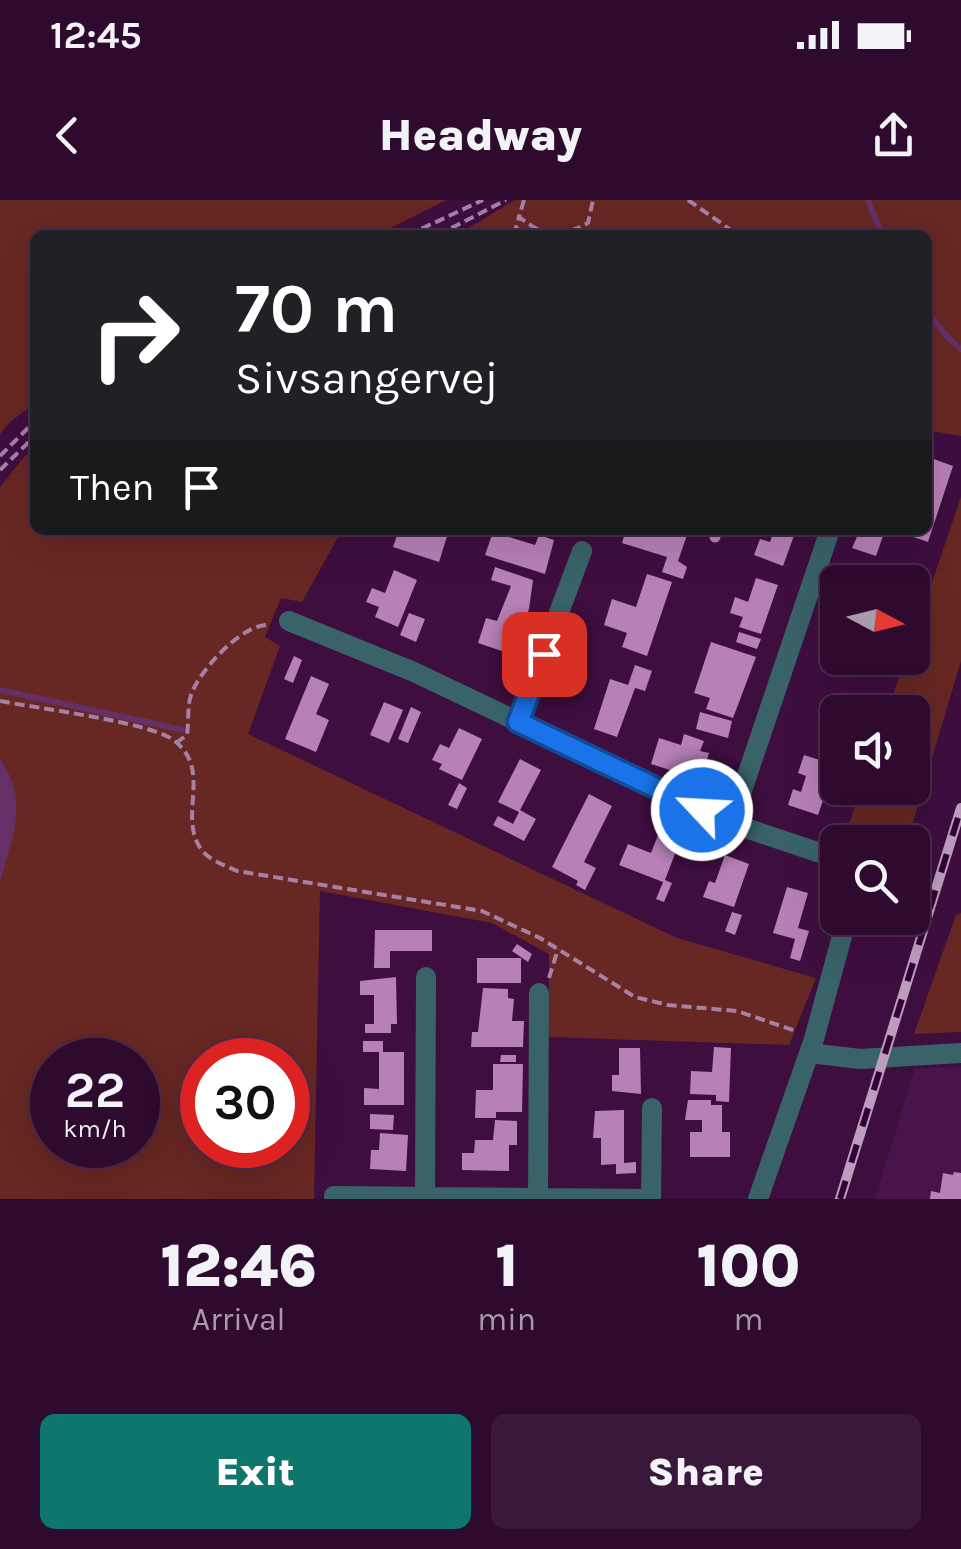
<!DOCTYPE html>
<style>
:root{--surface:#2e0a2f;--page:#3a183b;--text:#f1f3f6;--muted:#a79aaa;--line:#492b4b;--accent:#0f766e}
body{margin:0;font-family:Karla,sans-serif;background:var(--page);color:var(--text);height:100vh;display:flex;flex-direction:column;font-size:38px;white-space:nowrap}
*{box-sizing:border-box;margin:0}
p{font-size:32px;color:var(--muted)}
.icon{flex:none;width:55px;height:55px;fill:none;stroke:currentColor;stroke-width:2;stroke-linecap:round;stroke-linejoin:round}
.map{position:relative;height:999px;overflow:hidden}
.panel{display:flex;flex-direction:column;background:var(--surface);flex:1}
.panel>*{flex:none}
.guide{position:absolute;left:30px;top:30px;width:902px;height:305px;border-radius:15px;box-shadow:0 10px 40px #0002,0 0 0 2px var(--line);background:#202124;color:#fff;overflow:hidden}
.needle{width:65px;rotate:97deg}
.tools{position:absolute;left:820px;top:365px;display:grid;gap:20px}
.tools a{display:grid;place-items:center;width:110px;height:110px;border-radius:15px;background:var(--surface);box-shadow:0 10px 40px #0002,0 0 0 2px var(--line);font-size:50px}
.speed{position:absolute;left:30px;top:838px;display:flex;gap:20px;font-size:50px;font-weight:700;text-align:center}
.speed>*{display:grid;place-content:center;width:130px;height:130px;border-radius:50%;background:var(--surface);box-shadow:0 10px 40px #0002,0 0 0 2px var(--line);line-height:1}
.speed small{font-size:25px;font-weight:400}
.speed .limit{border:15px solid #d22;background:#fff;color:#111}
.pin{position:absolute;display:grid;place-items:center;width:85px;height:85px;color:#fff;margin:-42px;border-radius:20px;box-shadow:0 5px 15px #0006}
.me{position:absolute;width:110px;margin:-55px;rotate:295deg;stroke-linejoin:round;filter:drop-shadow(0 0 8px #0008)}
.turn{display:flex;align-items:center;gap:35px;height:210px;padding:0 40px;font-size:45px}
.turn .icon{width:130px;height:130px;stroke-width:2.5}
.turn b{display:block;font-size:70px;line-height:85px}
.then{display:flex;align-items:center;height:95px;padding:0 40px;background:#0003;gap:20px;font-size:38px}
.eta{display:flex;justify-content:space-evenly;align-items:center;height:170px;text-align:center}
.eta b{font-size:60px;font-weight:800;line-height:70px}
.button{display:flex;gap:20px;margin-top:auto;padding:20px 40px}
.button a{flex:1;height:115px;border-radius:15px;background:var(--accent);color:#fff;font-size:40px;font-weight:800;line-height:115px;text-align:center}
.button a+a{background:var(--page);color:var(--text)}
.status{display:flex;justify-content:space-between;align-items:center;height:70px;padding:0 50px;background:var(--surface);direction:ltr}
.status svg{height:28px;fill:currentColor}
header{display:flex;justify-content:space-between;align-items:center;height:130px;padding:0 40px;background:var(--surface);font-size:45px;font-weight:800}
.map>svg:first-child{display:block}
.built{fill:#49134b}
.green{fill:#672722;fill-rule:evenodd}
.water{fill:#643065}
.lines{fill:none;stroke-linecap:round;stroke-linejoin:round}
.stream{stroke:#643065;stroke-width:6}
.building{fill:#b780b7}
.path{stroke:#a481a5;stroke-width:4;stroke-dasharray:10 5;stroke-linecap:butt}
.street{stroke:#396369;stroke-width:20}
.rail-casing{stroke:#bd9dbe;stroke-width:10}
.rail{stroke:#330234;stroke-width:6;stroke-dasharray:19;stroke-linecap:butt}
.route-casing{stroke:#114b97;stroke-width:25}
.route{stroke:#1a73e8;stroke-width:18}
</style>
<div class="status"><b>12:45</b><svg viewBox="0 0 49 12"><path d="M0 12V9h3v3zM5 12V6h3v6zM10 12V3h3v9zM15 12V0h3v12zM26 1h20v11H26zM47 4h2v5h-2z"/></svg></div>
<header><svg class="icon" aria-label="back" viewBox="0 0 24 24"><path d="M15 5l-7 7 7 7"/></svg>Headway<svg class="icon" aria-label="share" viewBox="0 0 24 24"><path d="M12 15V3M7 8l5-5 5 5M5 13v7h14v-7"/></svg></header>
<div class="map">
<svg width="961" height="999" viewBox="0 0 961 999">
<rect width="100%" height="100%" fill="#3e0e3f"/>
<path class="built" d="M 961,867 L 961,999 L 875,999 L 915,868 Z"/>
<path class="green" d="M 0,0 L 446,0 L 377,35 L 35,35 L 35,204 L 11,221 L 0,234 Z
M 515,0 L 961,0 L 961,236 L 928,231 L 928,35 L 457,35 Z
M 35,249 L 35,330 L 342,330 L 302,402 L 281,398 L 265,437 L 280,446 L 248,534 L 677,738 L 816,778 L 789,845 L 549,837 L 549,754 L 492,723 L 320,691 L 314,999 L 0,999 L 0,287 L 25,256 ZM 52,860 L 138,860 L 138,945 L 52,945 ZM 202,860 L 288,860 L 288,945 L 202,945 Z
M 961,297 L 961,461 L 907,642 L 872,642 L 845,636 L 861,588 L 912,588 L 912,512 L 887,512 L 906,458 L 912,458 L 913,438 Z
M 961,713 L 961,832 L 914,834 L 956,715 Z"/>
<path class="water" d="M 0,559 C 30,601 12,637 0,682 Z"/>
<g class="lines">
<path class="stream" d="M 868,0 L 882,35
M 928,113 L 949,139 L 961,149
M 0,490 L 183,530"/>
</g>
<path class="building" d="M 928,257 L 953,266 L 928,342 L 902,333 L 903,330 L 928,330 Z
M 399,330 L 449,330 L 439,362 L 393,347 Z
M 626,330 L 677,330 L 687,335 L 678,361 L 687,367 L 683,379 L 662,372 L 667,357 L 622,343 Z
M 774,330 L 796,330 L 783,366 L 754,355 L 760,339 L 770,342 Z
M 860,330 L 879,330 L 884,333 L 876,356 L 852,348 Z
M709.5 337a5.5 5.5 0 1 1 11 0a5.5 5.5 0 1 1-11 0Z
M 493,332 L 535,345 L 539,335 L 554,340 L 545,374 L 485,355 Z
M 495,367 L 533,380 L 529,409 L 514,455 L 478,443 L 486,418 L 497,421 L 511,386 L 491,380 Z
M 394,370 L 417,380 L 398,427 L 375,417 L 379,407 L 366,402 L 372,388 L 385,393 Z
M 857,370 L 894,382 L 853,382 Z
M 647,374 L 672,382 L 647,456 L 622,447 L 627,433 L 604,425 L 612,399 L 636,407 Z
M 756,378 L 778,385 L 761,434 L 739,427 L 743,417 L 730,413 L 735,397 L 748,402 Z
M 409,413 L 425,419 L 416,442 L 400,435 Z
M 739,432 L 761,439 L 757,449 L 736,442 Z
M 838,440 L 838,458 L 878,458 L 874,471 L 831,458 Z
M 711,442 L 756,457 L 733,518 L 706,509 L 710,498 L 694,493 Z
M 294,456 L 302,460 L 293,483 L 284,479 Z
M 635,465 L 652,471 L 645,491 L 635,488 L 617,537 L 594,529 L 610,479 L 628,485 Z
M 311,476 L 329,484 L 316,514 L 329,520 L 316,552 L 285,539 Z
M 847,498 L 869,505 L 866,512 L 842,512 Z
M 384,502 L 403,510 L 389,543 L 370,535 Z
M 411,507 L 421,512 L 408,543 L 398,539 Z
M 700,512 L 732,521 L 728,538 L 696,529 Z
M 827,517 L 838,520 L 838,542 L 833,540 L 834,537 L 822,533 Z
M 459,528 L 482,539 L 462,580 L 439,569 L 442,564 L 432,560 L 440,544 L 449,548 Z
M 684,534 L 704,541 L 700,551 L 709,553 L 701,580 L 651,564 L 659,538 L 681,545 Z
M 804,555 L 838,566 L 838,588 L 850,588 L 847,598 L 826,592 L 818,615 L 788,605 L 793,589 L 801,592 L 806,576 L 798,573 Z
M 520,559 L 541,570 L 519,612 L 498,602 Z
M 459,583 L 467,588 L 457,609 L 448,605 Z
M 589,594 L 612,606 L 584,662 L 596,668 L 585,690 L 576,685 L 578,681 L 552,667 Z
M 520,610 L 536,619 L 524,641 L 493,625 L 498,616 L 513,624 Z
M 660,630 L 681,638 L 665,680 L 672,683 L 664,702 L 656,699 L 663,682 L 619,665 L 628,644 L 651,653 Z
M 725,655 L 749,664 L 734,707 L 703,697 L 709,681 L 715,683 Z
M 787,687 L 808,693 L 798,728 L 809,731 L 800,761 L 790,758 L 795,739 L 773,733 Z
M 732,712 L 742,715 L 735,735 L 725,731 Z
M 375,730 L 432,730 L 432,751 L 390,751 L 390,768 L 374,768 Z
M 517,744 L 532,754 L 528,762 L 512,751 Z
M 477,758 L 521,758 L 521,783 L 477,783 Z
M 396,777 L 397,824 L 391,824 L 391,833 L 365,833 L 365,824 L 374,824 L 374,795 L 360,795 L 360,781 Z
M 483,788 L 508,789 L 508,798 L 514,799 L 512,821 L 524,821 L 523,847 L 471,847 L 472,832 L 478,832 Z
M 363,841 L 383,841 L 383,852 L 404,852 L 404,905 L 364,905 L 364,888 L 379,889 L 379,852 L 363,852 Z
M 714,847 L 731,848 L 729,902 L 716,901 L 716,895 L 690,894 L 691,871 L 712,872 Z
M 619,848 L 640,848 L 641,894 L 612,891 L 612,875 L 619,875 Z
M 501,855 L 516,855 L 516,862 L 500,862 Z
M 493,864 L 523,864 L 522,912 L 496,912 L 496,918 L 475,918 L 476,890 L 493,890 Z
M 688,900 L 711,900 L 711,905 L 722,905 L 722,932 L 730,932 L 730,957 L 690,957 L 690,932 L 702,932 L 702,920 L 685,920 Z
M 624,910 L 624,963 L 636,962 L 636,973 L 616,974 L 616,964 L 601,965 L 601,938 L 593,938 L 595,911 Z
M 370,914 L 394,915 L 393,930 L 370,929 Z
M 495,920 L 517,921 L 517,945 L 509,945 L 509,971 L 462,970 L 462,953 L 474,953 L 475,940 L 493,940 Z
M 380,933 L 408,935 L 406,971 L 370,969 L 371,950 L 379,950 Z
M 954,972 L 961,973 L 961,999 L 930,999 L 931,991 L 940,993 L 943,973 L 953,975 Z"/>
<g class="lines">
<path class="path" d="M 524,0 L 519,17 C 547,38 556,39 588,23 L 593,0
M 688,0 L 738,35
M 408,35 L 483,0
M 438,35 L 506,0
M 514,35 L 519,17
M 0,256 L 35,221
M 0,270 L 35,236
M 0,501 C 36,508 147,522 172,539 C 213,568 179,612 199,646 C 206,659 224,665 237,671 L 482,711 L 540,738 L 635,797 L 668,805 L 737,811 L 796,831
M 176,543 L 187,535 C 189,522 187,507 191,495 C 199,471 243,422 270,425
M 549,778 L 558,749"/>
<path class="street" d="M 289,421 L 414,472 L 731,623 L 838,659
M 518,522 L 582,351
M 731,623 L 830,330
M 809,853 L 860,859 L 961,853
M 334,996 L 649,999
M 425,997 L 426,777
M 538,998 L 539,793
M 651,999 L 652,908
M 758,999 L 814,839 L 847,718"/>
<g class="rail-casing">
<path id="rail" d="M 840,999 L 961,608"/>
</g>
<use href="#rail" class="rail"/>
</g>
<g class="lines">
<g class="route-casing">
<path id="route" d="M 544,454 L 518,522 L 702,610"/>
</g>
<use href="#route" class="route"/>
</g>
</svg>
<div class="tools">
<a><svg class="needle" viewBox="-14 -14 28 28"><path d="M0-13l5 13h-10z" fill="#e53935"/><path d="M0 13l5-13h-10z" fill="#a79aaa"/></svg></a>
<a><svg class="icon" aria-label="sound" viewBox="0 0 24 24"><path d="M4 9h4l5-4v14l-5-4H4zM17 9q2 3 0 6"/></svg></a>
<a><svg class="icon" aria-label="search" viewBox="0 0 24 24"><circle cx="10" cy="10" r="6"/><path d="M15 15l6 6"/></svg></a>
</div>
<div class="speed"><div>22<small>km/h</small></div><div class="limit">30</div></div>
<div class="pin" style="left:544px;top:454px;background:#d93025"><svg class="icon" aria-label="arrive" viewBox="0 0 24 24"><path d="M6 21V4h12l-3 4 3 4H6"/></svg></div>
<svg class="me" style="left:702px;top:610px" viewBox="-20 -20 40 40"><circle r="17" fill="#1a73e8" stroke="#fff" stroke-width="3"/><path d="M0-11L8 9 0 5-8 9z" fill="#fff"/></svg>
<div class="guide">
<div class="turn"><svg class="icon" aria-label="right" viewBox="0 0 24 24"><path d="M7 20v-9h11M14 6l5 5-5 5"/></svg><div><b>70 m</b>Sivsangervej</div></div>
<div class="then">Then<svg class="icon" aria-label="arrive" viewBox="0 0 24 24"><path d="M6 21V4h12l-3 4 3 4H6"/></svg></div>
</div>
</div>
<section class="panel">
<div class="eta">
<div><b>12:46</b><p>Arrival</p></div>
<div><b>1</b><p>min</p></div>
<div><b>100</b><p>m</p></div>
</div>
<div class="button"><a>Exit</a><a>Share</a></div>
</section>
